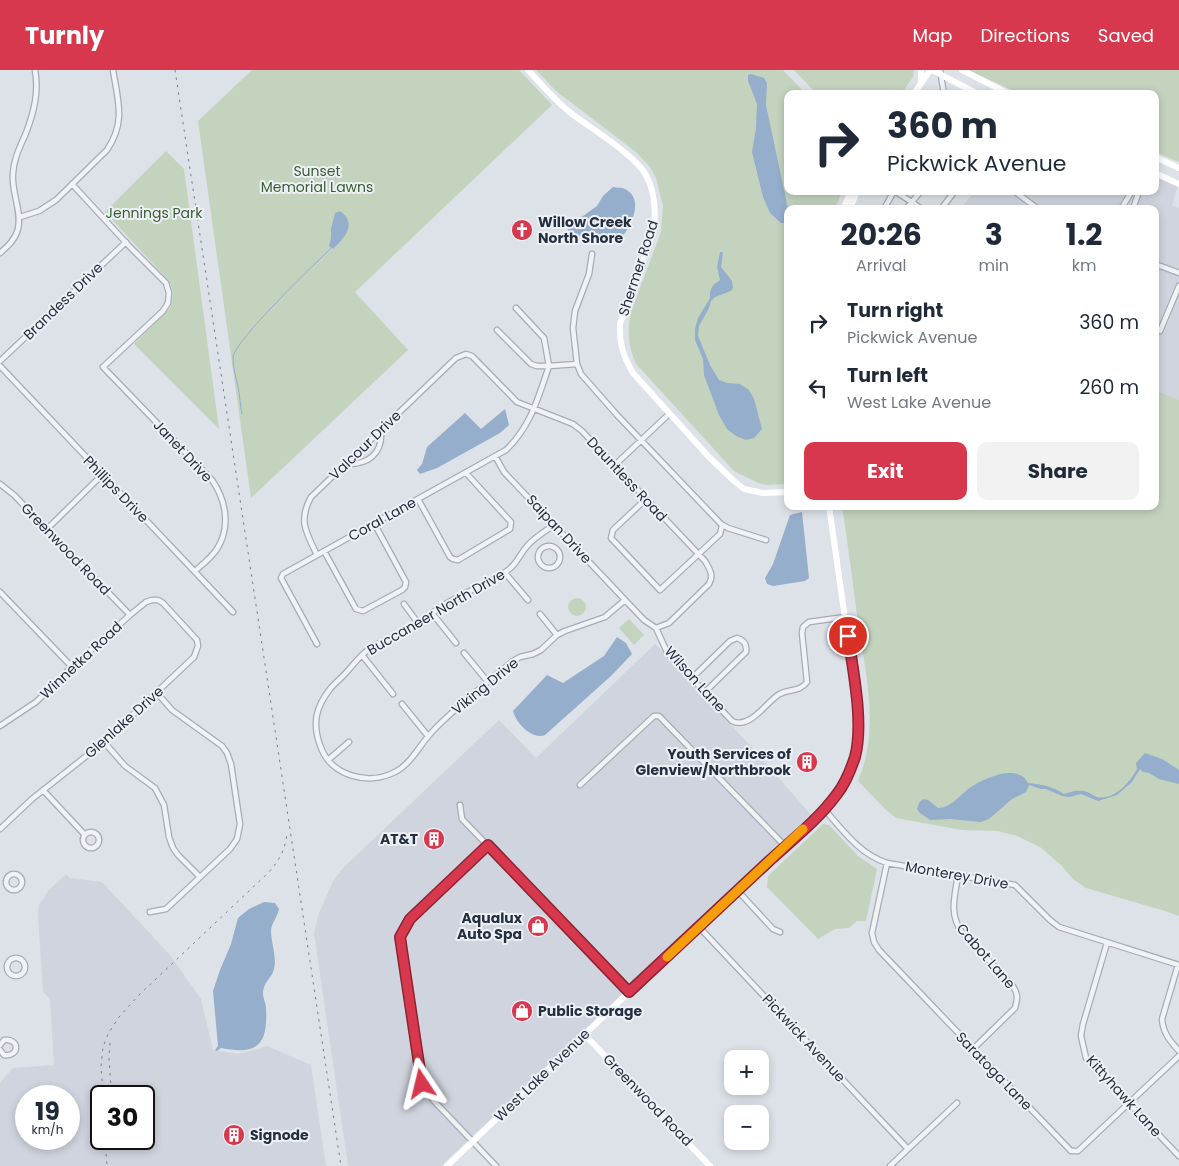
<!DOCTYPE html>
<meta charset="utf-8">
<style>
:root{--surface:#fff;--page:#f2f2f3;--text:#1f2937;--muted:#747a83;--accent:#d8384d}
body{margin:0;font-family:Poppins,sans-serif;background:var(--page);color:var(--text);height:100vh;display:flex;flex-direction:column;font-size:19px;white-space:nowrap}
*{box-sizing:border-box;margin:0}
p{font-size:16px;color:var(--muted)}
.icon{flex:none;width:28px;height:28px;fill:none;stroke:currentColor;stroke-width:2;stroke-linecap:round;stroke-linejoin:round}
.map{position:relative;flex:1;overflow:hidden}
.details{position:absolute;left:784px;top:135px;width:375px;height:305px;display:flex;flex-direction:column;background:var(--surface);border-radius:10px;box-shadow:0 2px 8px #0003}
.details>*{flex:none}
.top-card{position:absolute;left:784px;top:20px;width:375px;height:105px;border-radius:10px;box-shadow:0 2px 8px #0003;background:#fff;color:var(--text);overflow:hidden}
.tools{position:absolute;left:724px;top:980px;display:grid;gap:10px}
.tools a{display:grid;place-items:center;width:45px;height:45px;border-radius:10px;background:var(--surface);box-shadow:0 2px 8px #0003;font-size:25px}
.speed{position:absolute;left:15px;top:1015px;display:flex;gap:10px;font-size:25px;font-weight:700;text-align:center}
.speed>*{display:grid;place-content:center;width:65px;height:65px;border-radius:50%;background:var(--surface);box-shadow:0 2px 8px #0003;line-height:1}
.speed small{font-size:12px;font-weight:400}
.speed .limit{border:2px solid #111;border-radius:8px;background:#fff;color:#111}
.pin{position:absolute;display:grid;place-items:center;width:42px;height:42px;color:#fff;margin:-21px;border:2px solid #fff;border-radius:50%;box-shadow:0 1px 5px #0007}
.me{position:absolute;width:55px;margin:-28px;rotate:350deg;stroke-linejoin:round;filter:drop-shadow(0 0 4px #0008)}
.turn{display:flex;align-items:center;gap:18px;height:105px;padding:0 20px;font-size:22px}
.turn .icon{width:65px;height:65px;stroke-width:2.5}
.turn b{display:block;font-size:35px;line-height:42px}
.eta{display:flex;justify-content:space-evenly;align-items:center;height:85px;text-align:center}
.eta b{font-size:30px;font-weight:700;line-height:35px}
.primary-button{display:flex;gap:10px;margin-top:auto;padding:10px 20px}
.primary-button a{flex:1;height:58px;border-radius:10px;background:var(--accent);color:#fff;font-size:20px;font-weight:700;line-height:58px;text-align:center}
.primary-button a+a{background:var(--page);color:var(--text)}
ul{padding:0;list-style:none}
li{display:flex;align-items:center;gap:15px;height:65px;padding:0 20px}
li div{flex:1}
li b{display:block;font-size:19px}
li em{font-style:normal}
header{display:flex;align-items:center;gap:30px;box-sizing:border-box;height:70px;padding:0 25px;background:var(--accent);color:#fff}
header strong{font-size:24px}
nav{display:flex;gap:28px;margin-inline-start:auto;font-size:18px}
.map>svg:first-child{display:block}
.built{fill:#cfd4de;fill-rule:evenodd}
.green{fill:#c3d3be}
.water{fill:#95aecc}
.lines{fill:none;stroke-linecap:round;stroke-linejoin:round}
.stream{stroke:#95aecc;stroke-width:1}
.street-casing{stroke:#a6acb6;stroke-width:7}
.street{stroke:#f0f2f6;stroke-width:4.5}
.secondary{stroke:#fff;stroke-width:6}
.rail{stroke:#768093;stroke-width:1;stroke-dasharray:2.5 5;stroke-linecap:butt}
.route-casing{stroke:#8c2432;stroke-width:12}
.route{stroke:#d8384d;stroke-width:9}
.slow{stroke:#f59e0b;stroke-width:9}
.labels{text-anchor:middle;stroke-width:4;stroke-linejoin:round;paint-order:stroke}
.park-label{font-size:14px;fill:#395d32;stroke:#edf1f6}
.poi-label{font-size:14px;font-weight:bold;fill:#262f40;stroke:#edf1f6;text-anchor:start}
.street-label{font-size:14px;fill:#262f40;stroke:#edf1f6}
</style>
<header>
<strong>Turnly</strong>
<nav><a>Map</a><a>Directions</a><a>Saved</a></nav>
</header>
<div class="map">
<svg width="1179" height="1096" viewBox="0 0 1179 1096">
<rect width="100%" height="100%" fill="#dde2e8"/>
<path class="built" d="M 1155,106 L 1178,115 L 1172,135 L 1179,138 L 1179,330 L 1155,320 L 1155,139 L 960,139 L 975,121 L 1155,121 Z
M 655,574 L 759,685 L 811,745 L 441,1096 L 348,1096 L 314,863 L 319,843 L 333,811 L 343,798 L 499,650 L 536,688 Z
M 66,804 L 70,808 L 102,812 L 170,885 L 201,929 L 213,980 L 239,984 L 267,976 L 311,995 L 326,1096 L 0,1096 L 0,1013 L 13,998 L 54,995 L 50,930 L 43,921 L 38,845 L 39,835 L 43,829 L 48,821 ZM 26,1026 L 69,1026 L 69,1069 L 26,1069 ZM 101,1026 L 144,1026 L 144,1069 L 101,1069 Z"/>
<path class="green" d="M 252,0 L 519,0 L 552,35 L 355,222 L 408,280 L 251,428 L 198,51 Z
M 536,0 L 783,0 L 806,24 L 788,24 L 788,121 L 842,121 L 835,139 L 788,139 L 787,414 L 767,415 L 758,413 L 734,401 L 637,295 C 628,278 627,261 631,242 L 661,162 L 663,136 L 656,108 L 650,97 L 636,82 L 556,21 Z
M 794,0 L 914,0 L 913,7 L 901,24 L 817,24 Z
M 968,0 L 1179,0 L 1179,92 L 1155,82 L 1155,24 L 1021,24 Z
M 166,81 L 184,99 L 219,359 L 134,274 L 170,238 C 174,228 174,219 168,210 L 105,142 Z
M 1155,320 L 1179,330 L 1179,846 L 1165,841 L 1086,818 L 1073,809 L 1061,795 L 1040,777 L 1017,766 L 998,761 L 962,760 L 896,748 L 885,739 L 858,711 C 880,659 866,606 858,553 C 853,514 848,475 842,436 L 1155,436 Z
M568 537a9 9 0 1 1 18 0a9 9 0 1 1-18 0Z
M 629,549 L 644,565 L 634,575 L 619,558 Z
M 823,754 L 829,755 L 858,786 L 877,799 L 866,851 L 857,851 L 849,858 L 835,859 L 818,869 L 767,817 L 768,806 Z"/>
<path class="water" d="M 751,4 L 764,8 L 767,13 L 766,35 L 788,139 L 787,153 L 781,153 L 770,143 L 763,127 L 752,82 L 756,58 L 757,34 L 748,11 L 748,5 Z
M 613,117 C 617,118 622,117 625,119 C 645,129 631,157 621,168 L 612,169 L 586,164 L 579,166 L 571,163 L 568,160 L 569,156 L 597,136 L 603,126 Z
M 340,141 C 358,154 344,168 333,179 L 329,176 L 331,168 L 331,159 L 335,143 Z
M 720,182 L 723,182 L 721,197 L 732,211 L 733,218 L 731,221 L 715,227 L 711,231 L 709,238 L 699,256 L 698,266 L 710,295 L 719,310 L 727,313 L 740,314 L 749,320 L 754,329 L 762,359 L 754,368 L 746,370 L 736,366 L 727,359 L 719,345 L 704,305 L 703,289 L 695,270 L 695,259 L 698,248 L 710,228 L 710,222 L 713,215 L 720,210 L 717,197 Z
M 505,339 L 509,355 L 500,363 L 437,398 L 420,404 L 417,400 L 422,394 L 427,377 L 465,343 L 481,359 Z
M 802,442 L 809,508 L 805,511 L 773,516 L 767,514 L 765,508 L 773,494 L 790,445 Z
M 617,567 L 626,573 L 632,584 L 611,606 L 545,665 C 532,670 516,653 513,641 L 547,605 L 563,613 L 604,586 Z
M 1145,683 L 1162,689 L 1179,700 L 1179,714 L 1159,709 L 1149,703 L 1143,702 L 1140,699 L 1132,712 L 1117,725 L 1098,731 L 1081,724 L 1069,727 L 1062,726 L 1046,719 L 1041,719 L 1029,715 L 1026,722 L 1012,729 L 989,749 L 981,752 L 950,749 L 930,750 L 920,743 L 917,739 L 919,733 L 923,729 L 928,730 L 938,738 C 953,737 959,725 971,717 C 985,708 1018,693 1028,713 C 1040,714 1054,717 1064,724 C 1071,722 1079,719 1087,722 C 1090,723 1094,726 1097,727 C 1114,731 1130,712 1137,699 L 1136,693 Z
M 264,832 L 275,833 L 279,839 C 278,846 272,852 271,860 C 271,873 277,887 274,899 C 272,908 263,912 263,923 C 263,929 266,933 266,938 C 268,976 257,985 221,978 L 217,981 L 215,980 L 218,976 L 213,921 L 220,900 L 231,874 L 238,848 L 249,839 Z"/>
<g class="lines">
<path class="stream" d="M 242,344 C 240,335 240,326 238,317 C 236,307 233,298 233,287 C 235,270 314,195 331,178"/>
<g class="street-casing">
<path id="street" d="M 940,0 L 944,24
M 72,114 L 130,177 L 166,213 L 169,223 L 168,233 L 163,241 L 103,297 L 212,410 C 226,430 231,457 217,479 C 211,488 203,494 195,501
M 895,121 L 922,139
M 1014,121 L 1038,139
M 884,139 L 894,121
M 906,139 L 921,121
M 941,139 L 955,121
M 1121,139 L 1132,121
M 1133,139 L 1139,121
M 20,147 L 39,141 L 56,130 L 107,80 C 126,52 118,31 113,0
M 0,183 C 8,176 15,170 18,159 C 22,140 11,122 13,103 C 14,88 20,77 26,63 C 34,42 39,22 35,0
M 1155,194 L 1179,203
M 516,238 L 544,268 L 549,296 L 577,294 L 581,304 L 617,345 L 721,454 L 728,458 L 766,470
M 1160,261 L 1179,216
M 0,291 L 126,172
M 577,294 L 573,258 L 575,241 L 589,204 L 592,184
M 0,296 L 233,542
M 495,386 L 504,402 L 644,550 L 656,558
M 345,394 C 368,395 383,384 381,360
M 614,394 L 617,393 L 669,344
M 0,414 L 14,425 L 130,545
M 418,429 L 450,487 L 453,489 L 458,490 L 510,459 L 511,452 L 466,403
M 646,429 L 613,460 L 611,468 L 660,520 L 720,464 L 722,456
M 555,454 C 546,461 536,466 528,475 C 518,486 518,494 504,503 C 485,515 463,523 444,535 C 430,543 418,555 404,563 C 393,569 380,571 369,579 C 359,586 352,597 343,606 C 339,610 334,614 330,619 C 316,637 312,653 320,675 C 330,706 368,716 395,702 C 411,694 419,676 431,663 C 455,637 486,614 513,591 L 520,587 L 533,584 L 541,580 L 557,565 L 565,561 L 605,547 L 625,530
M 47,459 L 102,405
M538 487a11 11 0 1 1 22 0a11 11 0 1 1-22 0Z
M 324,481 L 356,539 L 363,541 L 402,520 L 405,517 L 406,512 L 374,453
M 317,485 C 306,462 298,451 311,427 L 456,288 L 466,284 L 472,286 L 517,332 L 573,354 L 582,361 L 705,491 C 710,500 714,505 709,514 L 669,553 L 656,558
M 505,503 L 528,530
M 0,522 L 72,597
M 404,534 L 418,553
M 432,543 L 456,573
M 540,544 L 557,565
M 656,558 L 667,582 L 732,651 C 749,660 766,633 778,625 C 788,618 799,623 807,612 L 802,563 L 803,557 L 809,552 L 845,547
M 317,574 L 281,508 L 283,504 L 506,380 C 531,356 538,328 549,296 L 537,296 L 531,294 L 497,260
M 464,583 L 488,612
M 362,585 L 393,624
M 692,608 L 730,571 L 737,568 C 744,570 747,575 746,582 L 705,622
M 402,634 L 428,666
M 0,656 L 36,632 L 72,597 L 130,545 L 146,532 L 152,530 L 158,530 L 163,533 L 197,570 L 198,576 L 194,587 L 104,672 L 32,729 L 0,759
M 104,672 L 125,696 L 155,718 L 164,735 L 169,767 L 173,778 L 178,785 L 200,807
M 328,690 L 349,672
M 580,715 L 654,646 L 659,646 L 785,776
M 43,720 L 85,765
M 460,735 L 462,749 L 629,922
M 824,739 C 843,760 859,784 887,793 L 1015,815 L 1050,850 L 1059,857 L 1179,895
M83 770a8 8 0 1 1 16 0a8 8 0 1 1-16 0Z
M 488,775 L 410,849 L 401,867 L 422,1014 L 434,1031 L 496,1096
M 887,793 L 872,863 L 874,872 L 879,880 L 1071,1081 L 1078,1081 L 1179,986
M6 812a8 8 0 1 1 16 0a8 8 0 1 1-16 0Z
M 958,805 C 955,825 949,843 961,861 L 1012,915 C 1018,923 1018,928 1015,938 L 973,979
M 738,821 L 773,859 L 780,862
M 150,842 L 166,839 L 230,779 L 237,769 L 240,754 L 231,694 L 227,683 L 222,676 L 172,640 L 157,623
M 699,857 L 908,1079
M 1107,873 L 1083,954 L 1081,966 L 1086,988 L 1179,1086
M7 897a9 9 0 1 1 18 0a9 9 0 1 1-18 0Z
M 1178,895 L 1162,949 C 1163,963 1170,971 1179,981
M 0,975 L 4,970 C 20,968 20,987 4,985 L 0,980
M 890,1096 L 957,1033"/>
</g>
<use href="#street" class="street"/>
<path class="secondary" d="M 528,0 C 542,15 555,31 572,44 C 592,59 635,85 646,105 C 655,122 656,140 654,158 L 620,254 C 619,273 623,286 633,303 L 708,386 L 733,410 L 744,419 L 763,423 L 788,422
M 921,0 L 921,13
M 932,0 L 978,24
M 962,0 L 1009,24
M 914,24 L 930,0
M 1155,87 L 1179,98
M 1155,103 L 1179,114
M 843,139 L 851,121
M 850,139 L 857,121
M 585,965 L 710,1096
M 447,1096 L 629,922 L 785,776 L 838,723 L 848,704 L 855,685 L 858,654 L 856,626 L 829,436"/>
<path class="rail" d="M 175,0 L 341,1096
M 110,973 L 109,988 L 111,1018
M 103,1026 L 101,996 L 103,977 L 108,964 L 119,947 L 138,926 L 268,803 C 279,791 286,779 287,762
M 105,1069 L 107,1096"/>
</g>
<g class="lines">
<g class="route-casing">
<path id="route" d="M 422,1014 L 400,867 L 410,849 L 488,775 L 629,922 C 675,879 721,836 767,793 C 791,771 818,750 837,724 C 845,714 851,699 855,687 C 864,653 853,601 848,566"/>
</g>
<use href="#route" class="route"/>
<path class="slow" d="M 667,887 L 803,759"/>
</g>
<defs>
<g id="church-disc" transform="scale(1.125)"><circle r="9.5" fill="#d8384d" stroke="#edf1f6"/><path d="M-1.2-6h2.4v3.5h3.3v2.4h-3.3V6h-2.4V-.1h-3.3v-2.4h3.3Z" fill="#fff"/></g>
<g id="building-disc" transform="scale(1.125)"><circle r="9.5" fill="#d8384d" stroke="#edf1f6"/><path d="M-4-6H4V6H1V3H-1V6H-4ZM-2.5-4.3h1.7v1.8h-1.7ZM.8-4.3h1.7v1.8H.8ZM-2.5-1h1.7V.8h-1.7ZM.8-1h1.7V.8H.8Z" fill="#fff"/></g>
<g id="shop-disc" transform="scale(1.125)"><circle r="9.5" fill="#d8384d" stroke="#edf1f6"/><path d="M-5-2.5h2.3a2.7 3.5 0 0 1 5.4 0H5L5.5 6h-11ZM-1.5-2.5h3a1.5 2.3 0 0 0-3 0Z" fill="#fff"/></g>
</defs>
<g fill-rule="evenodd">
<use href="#church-disc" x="522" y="160"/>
<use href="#building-disc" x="807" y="692"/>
<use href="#building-disc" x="434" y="769"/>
<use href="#shop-disc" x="538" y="856"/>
<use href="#shop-disc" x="522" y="941"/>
<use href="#building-disc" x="234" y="1065"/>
</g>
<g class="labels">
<g class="park-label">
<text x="317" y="106">Sunset<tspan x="317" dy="16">Memorial Lawns</tspan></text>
<text x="154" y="148">Jennings Park</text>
</g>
<g class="poi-label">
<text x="538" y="157">Willow Creek<tspan x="538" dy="16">North Shore</tspan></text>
<text x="791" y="689" text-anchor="end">Youth Services of<tspan x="791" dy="16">Glenview/Northbrook</tspan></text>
<text x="418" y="774" text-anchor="end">AT&amp;T</text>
<text x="522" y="853" text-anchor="end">Aqualux<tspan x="522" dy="16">Auto Spa</tspan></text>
<text x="538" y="946">Public Storage</text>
<text x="250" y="1070">Signode</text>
</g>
<g class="street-label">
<text transform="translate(638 198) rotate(-72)" y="5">Shermer Road</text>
<text transform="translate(63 231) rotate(-44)" y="5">Brandess Drive</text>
<text transform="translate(365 375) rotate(-44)" y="5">Valcour Drive</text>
<text transform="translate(183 381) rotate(47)" y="5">Janet Drive</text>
<text transform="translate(627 409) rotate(47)" y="5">Dauntless Road</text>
<text transform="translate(116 419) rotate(46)" y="5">Phillips Drive</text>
<text transform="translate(382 449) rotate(-29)" y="5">Coral Lane</text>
<text transform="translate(559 459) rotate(47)" y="5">Saipan Drive</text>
<text transform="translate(66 479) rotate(46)" y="5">Greenwood Road</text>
<text transform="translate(436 542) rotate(-30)" y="5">Buccaneer North Drive</text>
<text transform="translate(81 590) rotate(-43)" y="5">Winnetka Road</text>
<text transform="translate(695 609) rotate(48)" y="5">Wilson Lane</text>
<text transform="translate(485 616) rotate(-39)" y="5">Viking Drive</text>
<text transform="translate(124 652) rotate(-42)" y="5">Glenlake Drive</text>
<text transform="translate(957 805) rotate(10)" y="5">Monterey Drive</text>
<text transform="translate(986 886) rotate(49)" y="5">Cabot Lane</text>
<text transform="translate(804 968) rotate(47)" y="5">Pickwick Avenue</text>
<text transform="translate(994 1001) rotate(46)" y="5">Saratoga Lane</text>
<text transform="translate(542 1005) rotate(-44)" y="5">West Lake Avenue</text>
<text transform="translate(1124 1026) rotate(48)" y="5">Kittyhawk Lane</text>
<text transform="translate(648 1030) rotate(46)" y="5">Greenwood Road</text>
</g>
</g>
</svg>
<div class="tools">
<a>+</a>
<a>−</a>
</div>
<div class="speed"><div>19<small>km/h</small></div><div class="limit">30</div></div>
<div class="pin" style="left:848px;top:566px;background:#d93025"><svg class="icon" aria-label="arrive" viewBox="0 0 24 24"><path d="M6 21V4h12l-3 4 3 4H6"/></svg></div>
<svg class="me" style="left:422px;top:1014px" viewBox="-20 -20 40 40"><path d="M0-17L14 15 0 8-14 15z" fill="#d8384d" stroke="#fff" stroke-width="4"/></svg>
<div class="top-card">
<div class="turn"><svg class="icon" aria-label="right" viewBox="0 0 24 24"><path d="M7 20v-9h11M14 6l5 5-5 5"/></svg><div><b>360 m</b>Pickwick Avenue</div></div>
</div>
<section class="details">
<div class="eta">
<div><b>20:26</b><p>Arrival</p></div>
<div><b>3</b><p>min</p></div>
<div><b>1.2</b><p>km</p></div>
</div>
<ul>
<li><svg class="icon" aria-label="right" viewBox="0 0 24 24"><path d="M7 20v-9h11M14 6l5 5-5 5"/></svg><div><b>Turn right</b><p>Pickwick Avenue</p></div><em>360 m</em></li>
<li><svg class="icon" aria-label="left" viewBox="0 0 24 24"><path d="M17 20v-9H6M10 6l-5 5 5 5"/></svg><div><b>Turn left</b><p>West Lake Avenue</p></div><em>260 m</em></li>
</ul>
<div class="primary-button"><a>Exit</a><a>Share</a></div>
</section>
</div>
